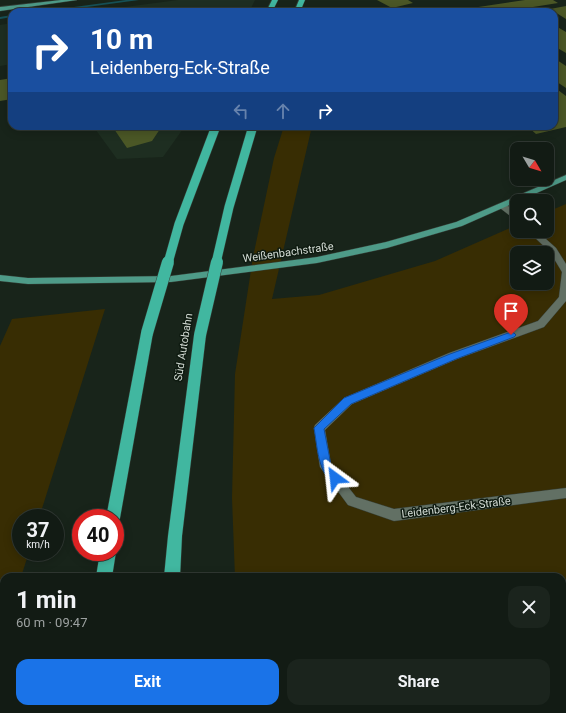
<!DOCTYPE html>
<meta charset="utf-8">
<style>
:root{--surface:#121b14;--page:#1b241d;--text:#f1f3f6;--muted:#9ca1a0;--line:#313934;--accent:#1a73e8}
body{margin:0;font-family:Roboto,sans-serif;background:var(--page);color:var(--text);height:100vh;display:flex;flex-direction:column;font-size:15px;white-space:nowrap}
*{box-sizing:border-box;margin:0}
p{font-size:13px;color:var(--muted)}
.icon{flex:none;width:22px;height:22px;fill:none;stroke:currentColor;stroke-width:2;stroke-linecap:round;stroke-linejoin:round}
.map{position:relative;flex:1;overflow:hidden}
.drawer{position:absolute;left:0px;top:573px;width:566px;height:140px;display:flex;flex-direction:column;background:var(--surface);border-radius:12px 12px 0 0;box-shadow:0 2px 10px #0003,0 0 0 1px var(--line)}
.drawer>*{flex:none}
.banner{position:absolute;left:8px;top:8px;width:550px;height:122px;border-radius:12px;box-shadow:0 2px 10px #0003,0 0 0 1px var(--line);background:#1a4fa0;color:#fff;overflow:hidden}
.needle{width:26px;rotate:128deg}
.buttons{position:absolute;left:510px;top:142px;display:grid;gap:8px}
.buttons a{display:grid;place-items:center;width:44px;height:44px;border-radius:8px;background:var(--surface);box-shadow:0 2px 10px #0003,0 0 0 1px var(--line);font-size:20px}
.speed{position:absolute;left:12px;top:509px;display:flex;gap:8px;font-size:20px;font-weight:700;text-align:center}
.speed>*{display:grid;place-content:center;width:52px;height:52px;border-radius:50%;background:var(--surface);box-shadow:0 2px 10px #0003,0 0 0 1px var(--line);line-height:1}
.speed small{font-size:10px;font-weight:400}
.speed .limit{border:6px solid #d22;background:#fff;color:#111}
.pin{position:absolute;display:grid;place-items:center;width:34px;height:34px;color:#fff;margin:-41px -17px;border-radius:50% 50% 50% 0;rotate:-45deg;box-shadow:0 0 4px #0007}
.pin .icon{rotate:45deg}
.me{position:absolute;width:44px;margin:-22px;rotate:330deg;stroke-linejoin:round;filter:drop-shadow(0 0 3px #0008)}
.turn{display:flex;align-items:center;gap:14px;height:84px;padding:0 16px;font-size:18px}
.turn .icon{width:52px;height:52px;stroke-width:2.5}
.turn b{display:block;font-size:28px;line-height:34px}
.lanes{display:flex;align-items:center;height:38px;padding:0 16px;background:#0003;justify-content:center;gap:20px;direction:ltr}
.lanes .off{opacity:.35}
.round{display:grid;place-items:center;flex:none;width:42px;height:42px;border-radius:12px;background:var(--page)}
.overview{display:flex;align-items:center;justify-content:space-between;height:68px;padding:0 16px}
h1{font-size:24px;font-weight:700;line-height:30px}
.action{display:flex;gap:8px;margin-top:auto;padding:8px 16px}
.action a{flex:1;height:46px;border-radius:12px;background:var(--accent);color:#fff;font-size:16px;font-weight:700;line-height:46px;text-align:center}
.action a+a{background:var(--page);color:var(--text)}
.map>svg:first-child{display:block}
.built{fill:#1e2e21}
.green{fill:#382d03;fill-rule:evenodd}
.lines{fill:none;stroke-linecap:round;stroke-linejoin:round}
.stream{fill:#165157;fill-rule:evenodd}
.building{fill:#4b5726}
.minor-casing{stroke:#353e36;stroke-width:1}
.major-casing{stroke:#353e36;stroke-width:1}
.highway-casing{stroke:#353e36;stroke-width:1}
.minor{fill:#627064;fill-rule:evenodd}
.major{fill:#4e9b88;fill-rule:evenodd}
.highway{fill:#41b7a0;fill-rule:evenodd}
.highway-bridge-far1-casing{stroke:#353e36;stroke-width:10;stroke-linecap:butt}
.highway-bridge-casing{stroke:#353e36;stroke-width:13;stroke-linecap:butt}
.highway-bridge-far1{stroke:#41b7a0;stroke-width:9}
.highway-bridge{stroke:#41b7a0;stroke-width:12}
.route{fill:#1a73e8;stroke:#114b97}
.labels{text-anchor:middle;stroke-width:3;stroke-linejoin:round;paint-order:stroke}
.street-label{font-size:11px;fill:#d2dad3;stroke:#0f1b11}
</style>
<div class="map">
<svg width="566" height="713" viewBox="0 0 566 713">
<rect width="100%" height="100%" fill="#18241a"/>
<path class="built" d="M 178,0 L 255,0 L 249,12 L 87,12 Z
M 12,23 L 12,64 L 0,66 L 0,25 Z
M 93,126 L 185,126 L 163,157 L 117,159 Z"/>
<path class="green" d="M 284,126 L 312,126 L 272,299 L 319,295 L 435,261 L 517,225 L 517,231 L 547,231 L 547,212 L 566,204 L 566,713 L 240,713 L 240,709 L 562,709 L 562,577 L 235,577 L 232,498 L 235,374 L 253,257 L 274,158 ZM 517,253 L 547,253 L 547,283 L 517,283 Z
M 105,309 L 39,518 L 21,518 L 21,552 L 29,552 L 21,577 L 4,577 L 4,630 L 0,642 L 0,346 L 12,319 Z"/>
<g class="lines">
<path class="stream" d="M 126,0 L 139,0 L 50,12 L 37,12 Z
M 12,15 L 12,17 L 0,19 L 0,17 Z"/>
</g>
<path class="building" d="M 377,0 L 408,0 L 413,3 L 392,8 Z
M 525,0 L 553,0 L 558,3 L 502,12 L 469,12 L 465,9 Z
M 566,6 L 566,19 L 550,9 Z
M 554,25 L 566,32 L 566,53 L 554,46 Z
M 554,58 L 566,66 L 566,88 L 554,80 Z
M 12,78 L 12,99 L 0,101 L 0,80 Z
M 554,87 L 566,96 L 566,127 L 536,134 L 527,126 L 554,126 Z
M 112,126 L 162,126 L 152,141 L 127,148 Z"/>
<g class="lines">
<g class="minor-casing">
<path id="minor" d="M 500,204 L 506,204 L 517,214 L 517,221 L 500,208 Z
M 528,231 L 537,231 L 556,248 L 566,264 L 566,301 L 544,327 L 457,359 L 352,404 L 325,430 L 331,465 L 356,497 L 394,509 L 566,488 L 566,498 L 394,521 L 348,505 L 320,467 L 314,428 L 315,425 L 344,398 L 449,353 L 538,321 L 559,297 L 562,272 L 550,252 Z"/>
</g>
<g class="major-casing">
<path id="major" d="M 61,0 L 77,0 L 0,11 L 0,7 Z
M 566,175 L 566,180 L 462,226 L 387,248 L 317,263 L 171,282 L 28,284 L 0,281 L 0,275 L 28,278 L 171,276 L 317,257 L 386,242 L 456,222 Z"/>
</g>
<g class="highway-casing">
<path id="highway" d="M 272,0 L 278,0 L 272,12 L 266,12 Z
M 299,0 L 305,0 L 300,12 L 294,12 Z
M 147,329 L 151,330 L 153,333 L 120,518 L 118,523 L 115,524 L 115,518 L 106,518 L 141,333 L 143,330 Z
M 200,331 L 204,332 L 206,335 L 182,536 L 180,577 L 164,577 L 168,536 L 194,335 L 196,332 Z
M 115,550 L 116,552 L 112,577 L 96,577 L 100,552 L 115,552 Z
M 74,709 L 92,709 L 92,713 L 74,713 Z
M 153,709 L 171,709 L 171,713 L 153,713 Z"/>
</g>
<use href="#minor" class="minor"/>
<use href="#major" class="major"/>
<use href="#highway" class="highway"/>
<g class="highway-bridge-far1-casing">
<path id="highway-bridge-far1" d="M 168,263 L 179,224 L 216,126
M 216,263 L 229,207 L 253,126"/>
</g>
<g class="highway-bridge-casing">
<path id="highway-bridge" d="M 147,333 L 168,262
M 200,335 L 217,262"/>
</g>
<use href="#highway-bridge-far1" class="highway-bridge-far1"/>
<use href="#highway-bridge" class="highway-bridge"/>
</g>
<path class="route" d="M 511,332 L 514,333 L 516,335 L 514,337 L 456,359 L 351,404 L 324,429 L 331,465 L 340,478 L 339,482 L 335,483 C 318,477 317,443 314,428 L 344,398 L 450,354 Z"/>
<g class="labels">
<g class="street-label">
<text transform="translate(288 252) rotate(-8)" y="4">Weißenbachstraße</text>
<text transform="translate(183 347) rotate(-81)" y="4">Süd Autobahn</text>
<text transform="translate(456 507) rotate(-7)" y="4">Leidenberg-Eck-Straße</text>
</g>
</g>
</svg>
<div class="buttons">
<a><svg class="needle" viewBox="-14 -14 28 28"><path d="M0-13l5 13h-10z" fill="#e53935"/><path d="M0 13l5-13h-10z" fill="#9ca1a0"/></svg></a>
<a><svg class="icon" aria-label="search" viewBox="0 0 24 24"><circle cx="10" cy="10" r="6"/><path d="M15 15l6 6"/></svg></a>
<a><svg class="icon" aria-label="layers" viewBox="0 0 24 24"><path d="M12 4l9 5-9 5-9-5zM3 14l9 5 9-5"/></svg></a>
</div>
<div class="speed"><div>37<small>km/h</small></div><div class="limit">40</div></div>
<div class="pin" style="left:511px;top:335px;background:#d93025"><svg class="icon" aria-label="arrive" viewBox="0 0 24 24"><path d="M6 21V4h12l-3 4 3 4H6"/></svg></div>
<svg class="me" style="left:335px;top:478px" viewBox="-20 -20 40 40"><path d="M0-17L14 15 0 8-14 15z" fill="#1a73e8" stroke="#fff" stroke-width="4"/></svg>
<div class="banner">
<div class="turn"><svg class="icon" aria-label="right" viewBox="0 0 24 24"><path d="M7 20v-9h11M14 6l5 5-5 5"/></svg><div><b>10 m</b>Leidenberg-Eck-Straße</div></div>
<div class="lanes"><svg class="icon off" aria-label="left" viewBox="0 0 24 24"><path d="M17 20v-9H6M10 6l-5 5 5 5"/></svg><svg class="icon off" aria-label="ahead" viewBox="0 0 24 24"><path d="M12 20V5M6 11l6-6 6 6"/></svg><svg class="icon" aria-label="right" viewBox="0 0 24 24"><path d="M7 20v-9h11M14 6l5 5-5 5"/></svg></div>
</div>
<section class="drawer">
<div class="overview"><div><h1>1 min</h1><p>60 m · 09:47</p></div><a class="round"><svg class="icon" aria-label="close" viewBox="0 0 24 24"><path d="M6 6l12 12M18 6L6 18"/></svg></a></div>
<div class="action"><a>Exit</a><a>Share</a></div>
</section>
</div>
